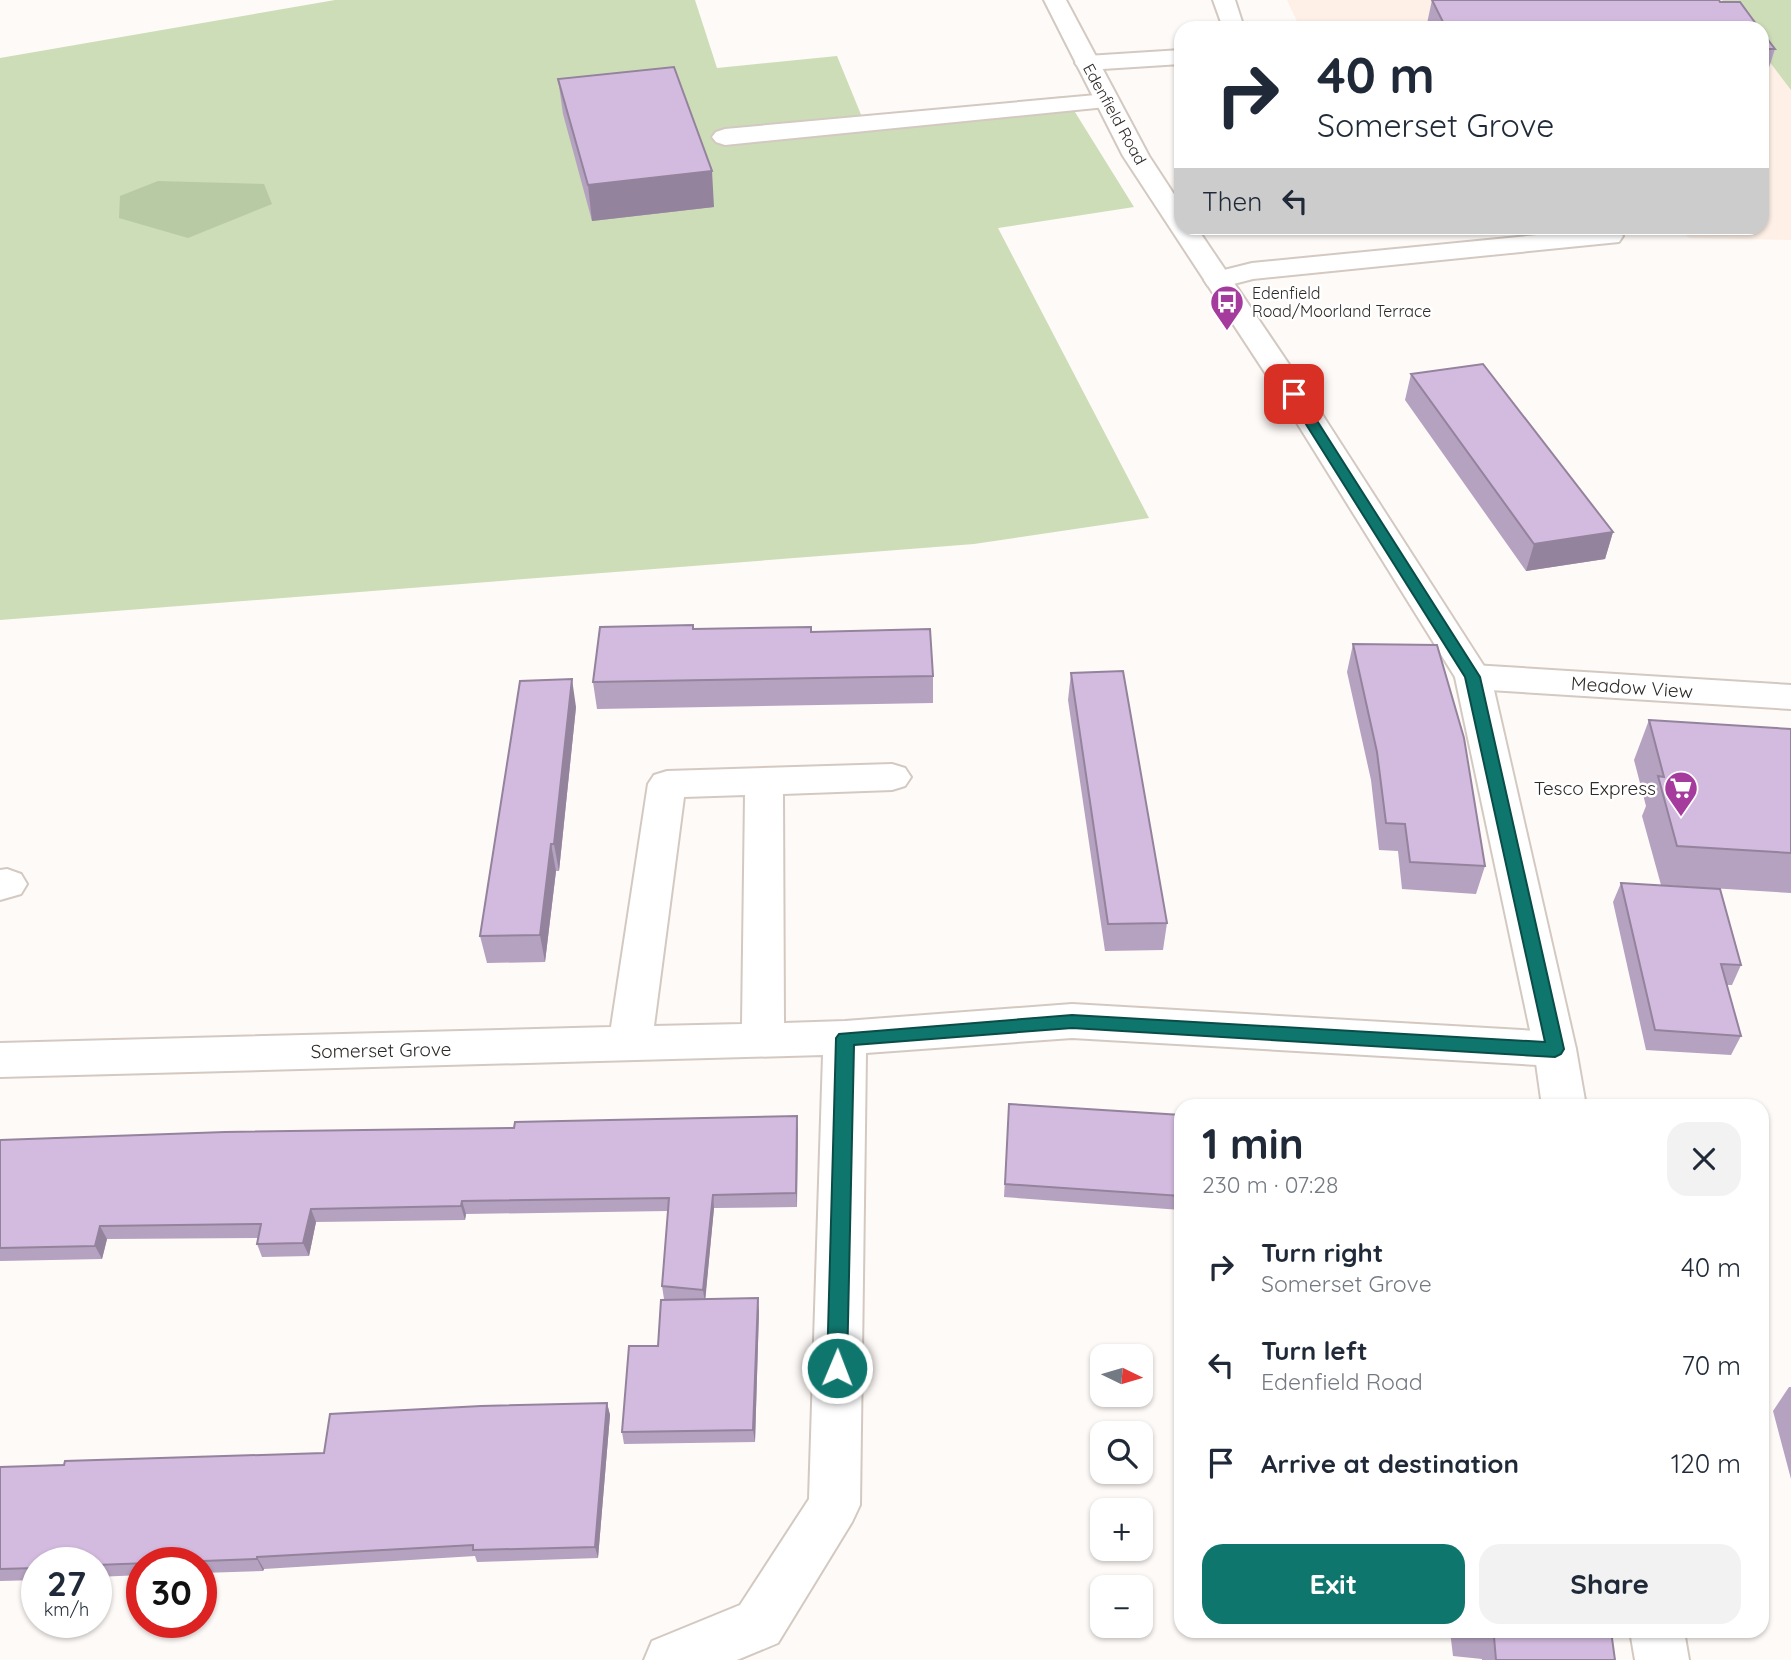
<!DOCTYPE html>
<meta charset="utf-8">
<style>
:root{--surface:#fff;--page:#f2f2f3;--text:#1f2937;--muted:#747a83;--accent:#0f766e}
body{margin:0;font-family:Quicksand,sans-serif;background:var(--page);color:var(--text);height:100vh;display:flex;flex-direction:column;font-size:26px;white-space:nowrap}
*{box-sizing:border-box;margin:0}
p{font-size:23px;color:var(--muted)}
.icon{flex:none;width:38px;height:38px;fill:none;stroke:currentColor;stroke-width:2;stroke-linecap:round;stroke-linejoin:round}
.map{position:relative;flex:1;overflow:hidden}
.side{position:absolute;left:1174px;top:1099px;width:595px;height:539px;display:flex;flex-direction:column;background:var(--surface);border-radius:21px;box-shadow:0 2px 5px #0004}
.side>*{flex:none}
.hud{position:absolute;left:1174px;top:21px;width:595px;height:214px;border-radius:21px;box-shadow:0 2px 5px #0004;background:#fff;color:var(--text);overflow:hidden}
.needle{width:46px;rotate:95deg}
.fabs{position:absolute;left:1090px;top:1344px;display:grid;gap:14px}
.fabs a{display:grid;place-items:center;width:63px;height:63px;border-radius:14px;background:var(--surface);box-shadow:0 2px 5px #0004;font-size:35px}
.speed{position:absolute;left:21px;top:1547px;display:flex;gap:14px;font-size:35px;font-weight:700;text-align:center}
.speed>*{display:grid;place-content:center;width:91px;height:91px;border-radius:50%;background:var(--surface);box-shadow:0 2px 5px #0004;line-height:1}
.speed small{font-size:18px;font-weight:400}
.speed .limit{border:10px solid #d22;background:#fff;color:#111}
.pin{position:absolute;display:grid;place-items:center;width:60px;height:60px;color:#fff;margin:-30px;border-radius:14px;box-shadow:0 4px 10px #0006}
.me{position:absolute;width:77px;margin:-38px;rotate:1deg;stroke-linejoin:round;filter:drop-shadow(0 0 5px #0008)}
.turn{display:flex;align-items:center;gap:24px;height:147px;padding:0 28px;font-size:32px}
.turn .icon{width:91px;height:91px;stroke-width:2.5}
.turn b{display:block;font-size:49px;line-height:60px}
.then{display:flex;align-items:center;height:66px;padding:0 28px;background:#0003;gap:14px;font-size:26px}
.round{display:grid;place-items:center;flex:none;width:74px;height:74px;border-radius:21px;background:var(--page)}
.headline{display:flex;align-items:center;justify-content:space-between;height:119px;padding:0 28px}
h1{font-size:42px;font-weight:700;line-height:52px}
.action{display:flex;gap:14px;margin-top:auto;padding:14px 28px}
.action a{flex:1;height:80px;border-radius:21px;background:var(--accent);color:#fff;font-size:28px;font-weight:700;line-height:80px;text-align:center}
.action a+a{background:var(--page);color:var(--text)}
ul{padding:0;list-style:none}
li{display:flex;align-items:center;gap:21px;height:98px;padding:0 28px}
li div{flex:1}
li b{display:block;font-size:26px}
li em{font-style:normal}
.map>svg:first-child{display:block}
.built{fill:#fef0e6}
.green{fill:#ccddb7}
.forest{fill:#b8caa3}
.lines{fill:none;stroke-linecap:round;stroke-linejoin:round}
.minor-casing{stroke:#d3c9c1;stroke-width:4}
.major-casing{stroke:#d3c9c1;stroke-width:4}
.minor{fill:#fff;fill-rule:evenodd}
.major{fill:#fff;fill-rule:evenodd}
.wall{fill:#b5a1c0}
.shaded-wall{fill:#94839c}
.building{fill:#d3bbdf;stroke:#94839c;stroke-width:2}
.route{fill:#0f766e;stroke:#0a4d48;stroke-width:2}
.labels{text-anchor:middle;stroke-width:5;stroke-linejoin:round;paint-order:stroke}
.far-street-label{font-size:16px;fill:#2d2a27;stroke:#fff}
.far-poi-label{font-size:16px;fill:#2d2a27;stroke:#fff;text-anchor:start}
.street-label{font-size:19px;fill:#2d2a27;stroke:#fff}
.poi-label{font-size:19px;fill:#2d2a27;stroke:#fff;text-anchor:end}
</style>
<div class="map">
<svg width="1791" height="1660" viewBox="0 0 1791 1660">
<rect width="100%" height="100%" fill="#fefaf7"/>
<path class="built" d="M 1287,0 L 1791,0 L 1791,240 L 1689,238 L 1679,228 L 1762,228 L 1762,28 L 1300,28 Z"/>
<path class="green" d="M 335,0 L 695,0 L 717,68 L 837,56 L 862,117 L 1065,96 L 1134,207 L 998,228 L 1149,518 L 974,544 L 0,620 L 0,58 Z
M 1722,0 L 1791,0 L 1791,90 L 1762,52 L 1762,28 L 1744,28 Z"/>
<path class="forest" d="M 158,181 L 264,184 L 272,204 L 188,238 L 119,218 L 120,196 Z"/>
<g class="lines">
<g class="minor-casing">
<path id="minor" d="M 1213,0 L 1235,0 L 1244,28 L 1220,28 L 1222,25 Z
M 1181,50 L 1181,64 L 1087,70 L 1079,68 L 1075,63 L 1079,58 L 1087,56 Z
M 1107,94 L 1116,96 L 1119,101 L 1116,106 L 725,145 L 716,142 L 712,137 L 716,132 L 725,129 Z
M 1609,228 L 1619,230 L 1623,236 L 1619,242 L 1253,279 L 1218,288 L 1208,286 L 1204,280 L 1208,274 L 1252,263 Z
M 1473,665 L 1791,685 L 1791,709 L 1473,689 L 1460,685 L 1455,677 L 1460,669 Z
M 892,764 L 905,768 L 911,777 L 905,786 L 892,790 L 783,794 L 784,1023 L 845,1021 L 1072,1004 L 1555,1032 L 1570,1037 L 1576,1049 L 1570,1061 L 1555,1066 L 1072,1038 L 866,1053 L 860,1505 L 852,1522 L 778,1643 L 737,1660 L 644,1660 L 652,1641 L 740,1605 L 809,1499 L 823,1055 L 0,1077 L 0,1043 L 611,1027 L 648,784 L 654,775 L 667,771 ZM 745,795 L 742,1024 L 654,1026 L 684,797 Z
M 7,869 L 21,874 L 27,884 L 21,894 L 0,900 L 0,870 Z"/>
</g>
<g class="major-casing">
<path id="major" d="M 1044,0 L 1066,0 L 1149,156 L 1181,205 L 1181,228 L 1197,228 L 1309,394 L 1491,677 L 1576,1049 L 1586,1106 L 1542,1106 L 1534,1049 L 1455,677 L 1279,394 L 1123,156 Z
M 1630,1631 L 1684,1631 L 1689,1660 L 1635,1660 Z"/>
</g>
<use href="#minor" class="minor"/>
<use href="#major" class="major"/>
</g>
<path class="wall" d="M 1432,0 L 1720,2 L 1759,28 L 1426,28 Z
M 1762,32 L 1775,49 L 1764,83 L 1762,83 Z
M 558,79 L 714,207 L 592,221 L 563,114 Z
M 1411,374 L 1613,532 L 1605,559 L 1526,571 L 1405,400 Z
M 693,625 L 694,629 L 811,632 L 933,676 L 933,703 L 597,709 L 593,682 Z
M 1353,644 L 1485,866 L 1476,894 L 1402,889 L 1398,851 L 1379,850 L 1371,780 L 1347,672 Z
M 1071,673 L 1167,923 L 1163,950 L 1105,951 L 1068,700 Z
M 576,707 L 559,871 L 556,871 L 545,962 L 487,963 L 480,936 Z
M 1649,720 L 1791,729 L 1791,893 L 1661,885 L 1642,816 L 1646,806 L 1634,760 Z
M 1621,883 L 1741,965 L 1732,985 L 1727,985 L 1741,1036 L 1731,1055 L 1646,1050 L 1613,902 Z
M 1009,1104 L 1181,1115 L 1181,1210 L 1004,1197 Z
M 797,1116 L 797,1207 L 714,1208 L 705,1299 L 759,1311 L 755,1442 L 624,1444 L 622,1432 L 658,1346 L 664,1299 L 662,1286 L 668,1211 L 466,1214 L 465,1220 L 316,1222 L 309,1256 L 262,1257 L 257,1244 L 258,1238 L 107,1239 L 102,1259 L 0,1261 L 0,1140 L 514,1128 Z
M 1789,1387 L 1791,1387 L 1791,1479 L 1773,1411 Z
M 607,1403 L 610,1415 L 598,1558 L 477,1562 L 475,1556 L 264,1569 L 263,1571 L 201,1573 L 201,1563 L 142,1563 L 142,1575 L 96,1577 L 96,1563 L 37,1563 L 37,1580 L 0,1581 L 0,1467 L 324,1453 Z
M 1450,1631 L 1611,1631 L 1615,1660 L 1482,1660 L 1482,1659 L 1453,1656 Z"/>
<path class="shaded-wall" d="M 712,171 L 714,207 L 592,221 L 588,185 Z
M 1613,532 L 1605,559 L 1526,571 L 1534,544 Z
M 572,679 L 576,707 L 559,871 L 554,844 Z
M 551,844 L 556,871 L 545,962 L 540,935 Z
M 797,1116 L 798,1129 L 797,1207 L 796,1193 Z
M 713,1195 L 714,1208 L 705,1303 L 703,1290 Z
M 462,1201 L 466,1214 L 465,1220 L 461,1206 Z
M 311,1209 L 316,1222 L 309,1256 L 303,1243 Z
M 100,1226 L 107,1239 L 102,1259 L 95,1246 Z
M 758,1298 L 759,1311 L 755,1442 L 753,1430 Z
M 607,1403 L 610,1415 L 598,1558 L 595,1547 Z
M 257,1557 L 264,1569 L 263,1571 L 257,1559 Z"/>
<path class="building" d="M 1432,0 L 1719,0 L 1720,2 L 1740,2 L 1759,28 L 1446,28 Z
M 1762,32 L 1775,49 L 1762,49 Z
M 674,67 L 712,171 L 588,185 L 558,79 Z
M 1483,364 L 1613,532 L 1534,544 L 1411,374 Z
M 693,625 L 693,629 L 811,627 L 811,632 L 930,629 L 933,676 L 593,682 L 600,627 Z
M 1353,644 L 1437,645 L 1464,738 L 1485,866 L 1410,862 L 1405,824 L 1386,823 L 1377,752 Z
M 1123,671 L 1167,923 L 1108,924 L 1071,673 Z
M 572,679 L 554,844 L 551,844 L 540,935 L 480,936 L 520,681 Z
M 1649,720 L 1791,729 L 1791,853 L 1677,846 L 1658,776 L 1664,777 Z
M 1621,883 L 1720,889 L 1741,965 L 1721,964 L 1741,1036 L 1655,1030 Z
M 1009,1104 L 1181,1115 L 1181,1196 L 1005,1184 Z
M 797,1116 L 796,1193 L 713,1195 L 703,1290 L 662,1286 L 669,1198 L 462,1201 L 461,1206 L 311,1209 L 303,1243 L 257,1244 L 261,1224 L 100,1226 L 95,1246 L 0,1248 L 0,1140 L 225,1132 L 514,1128 L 515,1122 Z
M 758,1298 L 753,1430 L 622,1432 L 629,1346 L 658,1346 L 661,1300 Z
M 607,1403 L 595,1547 L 473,1550 L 473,1545 L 257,1557 L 257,1559 L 96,1565 L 96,1563 L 37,1563 L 37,1568 L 0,1569 L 0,1467 L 64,1465 L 65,1461 L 324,1453 L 330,1414 L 481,1406 Z
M 1464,1631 L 1611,1631 L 1615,1660 L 1496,1660 L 1494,1637 L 1465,1634 Z"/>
<path class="route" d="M 1294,391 L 1300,394 L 1480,677 L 1564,1049 L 1561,1054 L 1555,1057 L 1072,1028 L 854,1045 L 847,1368 L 844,1375 L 837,1377 L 830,1375 L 827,1368 L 836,1038 L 839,1034 L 1072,1015 L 1545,1042 L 1465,677 L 1287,394 Z"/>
<defs>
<g id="bus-pin" transform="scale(1.75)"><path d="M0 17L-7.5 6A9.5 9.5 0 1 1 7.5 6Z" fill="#a53b9d" stroke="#fff"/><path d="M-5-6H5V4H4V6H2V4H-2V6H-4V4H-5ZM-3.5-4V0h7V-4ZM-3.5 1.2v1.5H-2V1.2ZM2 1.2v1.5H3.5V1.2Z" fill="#fff"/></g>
<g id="supermarket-pin" transform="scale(1.75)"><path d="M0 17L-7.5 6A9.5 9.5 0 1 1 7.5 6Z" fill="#a53b9d" stroke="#fff"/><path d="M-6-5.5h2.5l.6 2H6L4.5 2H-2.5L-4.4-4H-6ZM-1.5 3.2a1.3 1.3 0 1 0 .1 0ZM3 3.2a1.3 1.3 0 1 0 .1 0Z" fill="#fff"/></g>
</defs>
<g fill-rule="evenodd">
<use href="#bus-pin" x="1227" y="302"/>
<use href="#supermarket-pin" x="1681" y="788"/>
</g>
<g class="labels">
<g class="far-street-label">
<text transform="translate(1115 114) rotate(61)" y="6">Edenfield Road</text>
</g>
<g class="far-poi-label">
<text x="1252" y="299">Edenfield<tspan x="1252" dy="18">Road/Moorland Terrace</tspan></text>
</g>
<g class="street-label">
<text transform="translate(1632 687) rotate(4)" y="7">Meadow View</text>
<text transform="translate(381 1050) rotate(-1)" y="7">Somerset Grove</text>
</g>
<g class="poi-label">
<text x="1656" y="795">Tesco Express</text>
</g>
</g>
</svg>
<div class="fabs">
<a><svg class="needle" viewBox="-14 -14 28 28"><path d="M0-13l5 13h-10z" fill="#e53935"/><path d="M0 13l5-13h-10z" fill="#747a83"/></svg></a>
<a><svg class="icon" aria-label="search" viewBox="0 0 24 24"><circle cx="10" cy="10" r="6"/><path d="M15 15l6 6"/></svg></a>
<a>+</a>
<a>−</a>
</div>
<div class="speed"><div>27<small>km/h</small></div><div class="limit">30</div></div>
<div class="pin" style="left:1294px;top:394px;background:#d93025"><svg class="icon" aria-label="arrive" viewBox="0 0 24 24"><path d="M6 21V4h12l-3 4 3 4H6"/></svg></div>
<svg class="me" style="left:837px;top:1368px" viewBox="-20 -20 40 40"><circle r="17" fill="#0f766e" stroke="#fff" stroke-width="3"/><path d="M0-11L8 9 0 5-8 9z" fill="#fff"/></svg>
<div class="hud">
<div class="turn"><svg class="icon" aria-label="right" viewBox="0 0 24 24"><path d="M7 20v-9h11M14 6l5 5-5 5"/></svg><div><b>40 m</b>Somerset Grove</div></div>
<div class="then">Then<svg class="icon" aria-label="left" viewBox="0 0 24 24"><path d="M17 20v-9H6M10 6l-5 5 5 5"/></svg></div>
</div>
<section class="side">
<div class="headline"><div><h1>1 min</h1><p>230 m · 07:28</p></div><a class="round"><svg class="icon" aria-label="close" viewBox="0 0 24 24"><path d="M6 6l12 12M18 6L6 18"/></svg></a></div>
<ul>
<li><svg class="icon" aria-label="right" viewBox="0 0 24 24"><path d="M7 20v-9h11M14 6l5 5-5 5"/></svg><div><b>Turn right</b><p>Somerset Grove</p></div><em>40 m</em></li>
<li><svg class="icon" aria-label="left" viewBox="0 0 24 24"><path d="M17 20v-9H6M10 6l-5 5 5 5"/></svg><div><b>Turn left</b><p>Edenfield Road</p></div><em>70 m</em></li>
<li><svg class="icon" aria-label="arrive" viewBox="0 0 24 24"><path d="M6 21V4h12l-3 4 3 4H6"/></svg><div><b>Arrive at destination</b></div><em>120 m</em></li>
</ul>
<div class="action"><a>Exit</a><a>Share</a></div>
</section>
</div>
